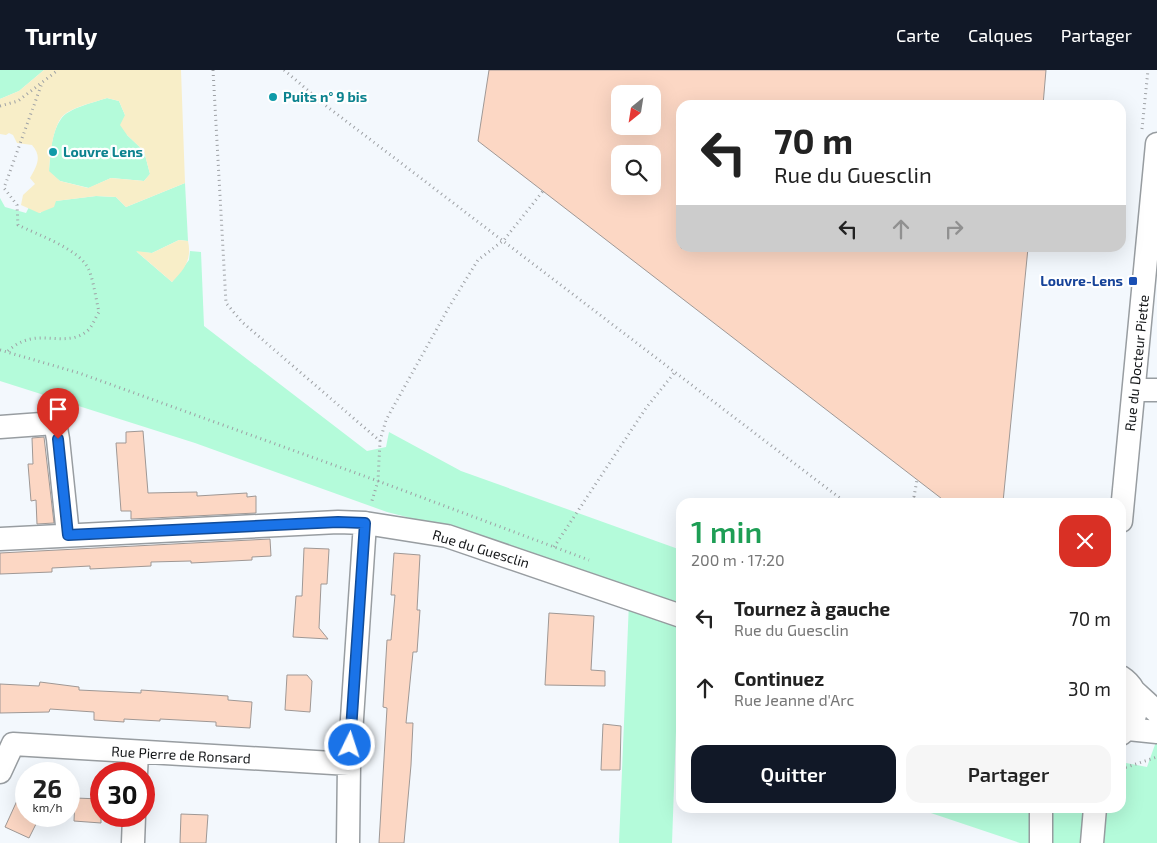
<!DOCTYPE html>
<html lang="fr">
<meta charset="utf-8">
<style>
:root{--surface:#fff;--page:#f6f6f6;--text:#222;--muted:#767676;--accent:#111827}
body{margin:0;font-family:"Exo 2",sans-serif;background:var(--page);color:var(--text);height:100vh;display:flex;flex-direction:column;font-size:19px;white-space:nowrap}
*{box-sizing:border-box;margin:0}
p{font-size:16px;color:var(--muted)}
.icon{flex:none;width:28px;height:28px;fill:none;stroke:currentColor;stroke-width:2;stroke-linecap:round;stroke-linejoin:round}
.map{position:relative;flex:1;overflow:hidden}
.drawer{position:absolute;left:676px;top:428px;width:450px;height:315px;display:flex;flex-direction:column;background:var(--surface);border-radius:15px;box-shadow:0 5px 20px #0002}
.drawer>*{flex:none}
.banner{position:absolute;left:676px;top:30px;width:450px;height:152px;border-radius:15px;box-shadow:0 5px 20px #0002;background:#fff;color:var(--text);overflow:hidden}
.needle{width:32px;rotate:210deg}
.buttons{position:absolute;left:611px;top:15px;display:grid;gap:10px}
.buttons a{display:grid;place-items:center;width:50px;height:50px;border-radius:10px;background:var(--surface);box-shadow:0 5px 20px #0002;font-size:25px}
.speed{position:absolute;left:15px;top:692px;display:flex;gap:10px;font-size:25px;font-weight:700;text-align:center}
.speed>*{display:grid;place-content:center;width:65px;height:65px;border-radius:50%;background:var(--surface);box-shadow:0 5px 20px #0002;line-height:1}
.speed small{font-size:12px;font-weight:400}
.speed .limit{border:8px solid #d22;background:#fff;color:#111}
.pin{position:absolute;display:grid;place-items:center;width:42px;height:42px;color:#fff;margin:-51px -21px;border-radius:50% 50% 50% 0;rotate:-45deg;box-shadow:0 0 5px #0007}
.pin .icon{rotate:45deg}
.me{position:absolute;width:55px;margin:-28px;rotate:4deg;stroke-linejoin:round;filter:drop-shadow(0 0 4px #0008)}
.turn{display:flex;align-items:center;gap:18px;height:105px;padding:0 15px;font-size:22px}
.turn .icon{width:65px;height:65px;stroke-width:2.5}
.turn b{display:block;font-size:35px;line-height:42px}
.lanes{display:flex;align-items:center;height:48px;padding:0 15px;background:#0003;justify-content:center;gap:25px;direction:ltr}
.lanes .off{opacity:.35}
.round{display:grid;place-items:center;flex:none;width:52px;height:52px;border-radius:15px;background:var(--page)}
.headline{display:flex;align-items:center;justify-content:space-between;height:85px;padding:0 15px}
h1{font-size:30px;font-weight:600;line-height:38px;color:#1e9e55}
.cta{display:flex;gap:10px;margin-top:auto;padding:10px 15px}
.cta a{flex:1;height:58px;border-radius:15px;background:var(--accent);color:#fff;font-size:20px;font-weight:600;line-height:58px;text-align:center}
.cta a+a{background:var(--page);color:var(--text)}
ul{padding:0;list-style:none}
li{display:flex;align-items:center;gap:15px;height:70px;padding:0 15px}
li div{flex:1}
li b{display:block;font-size:19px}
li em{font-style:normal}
header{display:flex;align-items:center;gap:30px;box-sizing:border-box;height:70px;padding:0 25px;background:var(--accent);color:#fff}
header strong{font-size:24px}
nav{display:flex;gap:28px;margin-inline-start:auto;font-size:18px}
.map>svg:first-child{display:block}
.green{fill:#b4fbda}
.sand{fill:#f8eec8;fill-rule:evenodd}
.building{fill:#fcd7c4;stroke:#9f9895;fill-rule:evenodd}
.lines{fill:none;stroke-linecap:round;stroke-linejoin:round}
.minor-casing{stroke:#989da1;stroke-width:25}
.path{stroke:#9ea1a5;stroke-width:3;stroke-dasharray:1 4;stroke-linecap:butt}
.minor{stroke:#fff;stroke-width:22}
.route-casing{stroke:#114b97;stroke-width:12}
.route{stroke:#1a73e8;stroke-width:9}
.culture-dot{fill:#0f9aa8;stroke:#fff;stroke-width:2}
.transit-dot{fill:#1a4fb4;stroke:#fff;stroke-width:2}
.labels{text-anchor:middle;stroke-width:4.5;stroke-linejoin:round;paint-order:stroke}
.culture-label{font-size:14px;font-weight:bold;fill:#0d838f;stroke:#fff;text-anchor:start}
.transit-label{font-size:14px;font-weight:bold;fill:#164399;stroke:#fff;text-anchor:end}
.street-label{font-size:14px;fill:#16181a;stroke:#fff}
</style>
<header>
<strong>Turnly</strong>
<nav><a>Carte</a><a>Calques</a><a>Partager</a></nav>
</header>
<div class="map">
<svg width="1157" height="773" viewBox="0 0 1157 773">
<rect width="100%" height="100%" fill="#f3f8fd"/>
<path class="green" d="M 0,0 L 44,0 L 19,21 L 0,29 Z
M 107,28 L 119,31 L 125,45 L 127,65 L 144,81 L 150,104 L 144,111 L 111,108 L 89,118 L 60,111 L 49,102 C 50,85 51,63 61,49 C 68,38 95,32 107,28 Z
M 185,113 L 188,171 L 179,170 L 152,183 L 137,182 L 172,212 L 189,190 L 190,181 L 201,182 L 204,256 L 367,381 L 386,377 L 389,362 L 461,401 L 681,480 L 681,540 L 446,457 L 387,442 L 195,373 L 0,311 L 0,128 L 5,137 L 26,143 L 29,137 L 40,143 L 55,131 L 96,126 L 116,127 L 126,137 Z
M 629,532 L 680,550 L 672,773 L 619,773 Z
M 1157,669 L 1157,773 L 1020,773 L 916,738 L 1121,738 L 1121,692 L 1147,697 Z"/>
<path class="sand" d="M 44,0 L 181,0 L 185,113 L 126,137 L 116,127 L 96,126 L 56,131 L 54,137 L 39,143 L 21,135 L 23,125 L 35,114 L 30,108 C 36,97 43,87 32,75 L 17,73 L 13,65 L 9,63 L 6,65 L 0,64 L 0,29 L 19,21 ZM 107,28 L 119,31 L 125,45 L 120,55 L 127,65 L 144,81 L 150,104 L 144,111 L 111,108 L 88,118 L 60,111 L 49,101 C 50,86 52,61 61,48 C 68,38 95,32 107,28 Z
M 179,170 L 188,171 C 192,189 185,199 172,212 L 136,181 L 152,183 Z"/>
<path class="building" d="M 489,0 L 1046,0 L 1043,35 L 681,35 L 681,178 L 1028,178 L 1003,432 L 946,432 L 478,71 ZM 620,24 L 652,24 L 652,56 L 620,56 ZM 620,84 L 652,84 L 652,116 L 620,116 Z
M 143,361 L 148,423 L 197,422 L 197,426 L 247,423 L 247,427 L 256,426 L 256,443 L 131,449 L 131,441 L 121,441 L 116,373 L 126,373 L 126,362 Z
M 44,367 L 54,453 L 37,454 L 36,430 L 31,431 L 28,394 L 33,394 L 32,368 Z
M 270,469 L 271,486 L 252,487 L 252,490 L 191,493 L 191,491 L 151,492 L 151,496 L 90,499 L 90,496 L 52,498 L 52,502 L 0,504 L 0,483 Z
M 304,478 L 329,479 L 327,514 L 321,514 L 319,558 L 328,569 L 293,567 L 296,526 L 302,526 Z
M 394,483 L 420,485 L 417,540 L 420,540 L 417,582 L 413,582 L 406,653 L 413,653 L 411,695 L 404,773 L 379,773 L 387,638 L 383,637 L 387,570 L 391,570 L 395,525 L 391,525 Z
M 549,543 L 594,546 L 591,600 L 605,601 L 605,616 L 545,615 Z
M 287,605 L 307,605 L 312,611 L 310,642 L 285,640 Z
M 40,612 L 79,617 L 79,620 L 141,623 L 141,620 L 228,626 L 228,630 L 252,632 L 250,658 L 216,656 L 216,652 L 160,649 L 160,651 L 124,649 L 124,652 L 94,650 L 94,642 L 50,639 L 49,642 L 0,643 L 0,614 L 39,616 Z
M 603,654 L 621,656 L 620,700 L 601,700 Z
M 26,711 L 26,746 L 40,746 L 29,768 L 5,757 Z
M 75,728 L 101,729 L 101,753 L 74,751 Z
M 181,744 L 208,745 L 206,773 L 180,773 Z"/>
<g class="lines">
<g class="minor-casing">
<path id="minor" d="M 1134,320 L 1157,320
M 0,357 L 55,353 L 58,369 L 68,465
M 1121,451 L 1157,74
M 0,469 L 338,452 L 365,453 L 447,466 L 681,546
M 1121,607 C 1143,621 1141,649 1121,664
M 1135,622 L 1157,642
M 1128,659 L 1157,662
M 0,702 L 13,674 L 349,694
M 136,704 L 137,682
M 133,773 L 134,746
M 348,773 L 349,694 L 365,453
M 1041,773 L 1041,738
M 1092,773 L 1095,738"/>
</g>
<path class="path" d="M 213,0 L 226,233 L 242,252 L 380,371 L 378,411 L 371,434
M 284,0 L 325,35 L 845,432
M 0,36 L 18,31 L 58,0
M 1142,59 L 1148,0
M 0,280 L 79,303 L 378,411 L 589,490
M 8,281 C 36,255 62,279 86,262 C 92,258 95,248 99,242 C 96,229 94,213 89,200 C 80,179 38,165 18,155 L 17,135 L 4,118 L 42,13
M 380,371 L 386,350 L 449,237 L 478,190 L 504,170 L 543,121
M 914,427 L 921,432
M 913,432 L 917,410
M 554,477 L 646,338 L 675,302
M 1121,699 L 1157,687"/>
<use href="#minor" class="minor"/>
</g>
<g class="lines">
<g class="route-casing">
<path id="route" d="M 58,369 L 68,465 L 338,452 L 365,453 L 350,675"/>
</g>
<use href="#route" class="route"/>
</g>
<g class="culture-dot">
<circle cx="273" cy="27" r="5"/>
<circle cx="53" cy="82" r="5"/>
</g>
<rect class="transit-dot" x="1128" y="206" width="10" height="10" rx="2.5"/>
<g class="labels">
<g class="culture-label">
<text x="283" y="32">Puits n° 9 bis</text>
<text x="63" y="87">Louvre Lens</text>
</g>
<g class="transit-label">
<text x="1123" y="216">Louvre-Lens</text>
</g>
<g class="street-label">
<text transform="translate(1137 293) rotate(-84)" y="5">Rue du Docteur Piette</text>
<text transform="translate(481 479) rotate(17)" y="5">Rue du Guesclin</text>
<text transform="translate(181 685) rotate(3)" y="5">Rue Pierre de Ronsard</text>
</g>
</g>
</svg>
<div class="buttons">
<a><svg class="needle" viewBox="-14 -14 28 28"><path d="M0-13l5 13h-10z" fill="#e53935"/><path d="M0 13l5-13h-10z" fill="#767676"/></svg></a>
<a><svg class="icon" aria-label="search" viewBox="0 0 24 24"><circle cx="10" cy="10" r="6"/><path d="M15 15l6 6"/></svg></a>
</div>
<div class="speed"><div>26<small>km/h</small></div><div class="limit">30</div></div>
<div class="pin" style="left:58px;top:369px;background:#d93025"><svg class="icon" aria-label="arrive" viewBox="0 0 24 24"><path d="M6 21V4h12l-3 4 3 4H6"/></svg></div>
<svg class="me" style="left:350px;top:675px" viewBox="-20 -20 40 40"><circle r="17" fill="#1a73e8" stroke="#fff" stroke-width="3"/><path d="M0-11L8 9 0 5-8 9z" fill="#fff"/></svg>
<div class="banner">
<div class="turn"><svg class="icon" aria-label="left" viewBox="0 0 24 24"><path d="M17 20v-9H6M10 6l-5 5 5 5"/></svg><div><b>70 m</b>Rue du Guesclin</div></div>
<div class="lanes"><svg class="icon" aria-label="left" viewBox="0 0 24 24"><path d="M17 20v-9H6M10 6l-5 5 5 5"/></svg><svg class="icon off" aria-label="ahead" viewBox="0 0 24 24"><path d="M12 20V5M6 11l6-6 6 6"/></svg><svg class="icon off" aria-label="right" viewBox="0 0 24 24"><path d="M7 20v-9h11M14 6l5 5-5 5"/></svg></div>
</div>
<section class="drawer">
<div class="headline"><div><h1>1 min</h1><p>200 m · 17:20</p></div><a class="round" style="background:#d93025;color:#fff"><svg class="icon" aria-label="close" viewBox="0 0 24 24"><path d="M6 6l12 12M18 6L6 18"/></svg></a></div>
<ul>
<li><svg class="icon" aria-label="left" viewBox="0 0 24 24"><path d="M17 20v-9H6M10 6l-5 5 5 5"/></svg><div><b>Tournez à gauche</b><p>Rue du Guesclin</p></div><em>70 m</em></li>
<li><svg class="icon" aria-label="ahead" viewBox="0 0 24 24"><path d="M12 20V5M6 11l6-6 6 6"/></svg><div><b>Continuez</b><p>Rue Jeanne d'Arc</p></div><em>30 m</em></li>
</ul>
<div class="cta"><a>Quitter</a><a>Partager</a></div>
</section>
</div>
